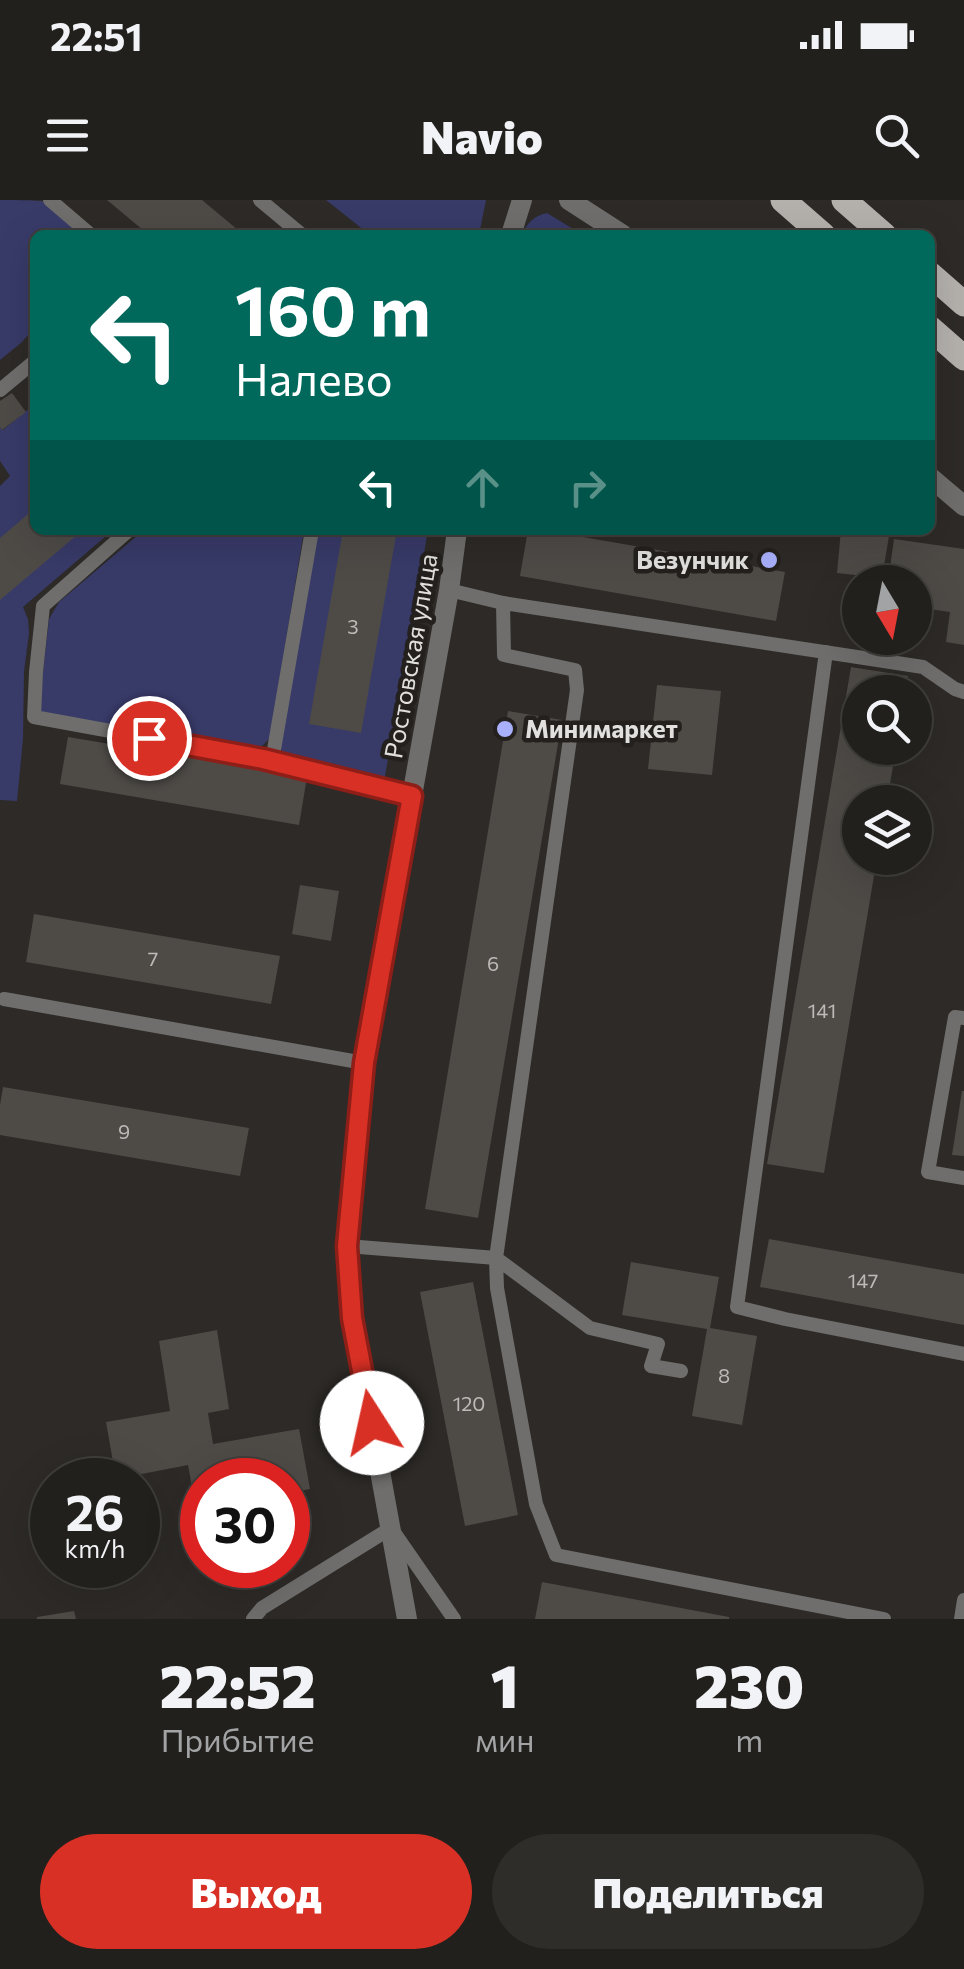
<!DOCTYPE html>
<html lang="ru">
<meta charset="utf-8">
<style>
:root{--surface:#22201d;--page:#2e2d2a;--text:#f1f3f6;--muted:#a2a3a4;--line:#3f3e3b;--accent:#d93025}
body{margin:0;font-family:Commissioner,sans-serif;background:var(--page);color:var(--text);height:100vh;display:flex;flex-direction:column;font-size:38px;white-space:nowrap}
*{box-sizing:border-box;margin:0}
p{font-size:32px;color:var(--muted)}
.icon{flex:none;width:55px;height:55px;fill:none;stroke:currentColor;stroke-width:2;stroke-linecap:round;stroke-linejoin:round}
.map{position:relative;height:1419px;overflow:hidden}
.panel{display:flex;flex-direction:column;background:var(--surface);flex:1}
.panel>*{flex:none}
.banner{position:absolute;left:30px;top:30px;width:905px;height:305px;border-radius:15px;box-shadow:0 10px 40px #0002,0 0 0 2px var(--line);background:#00695c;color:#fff;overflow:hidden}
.needle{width:65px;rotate:170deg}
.fabs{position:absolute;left:842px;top:365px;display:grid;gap:20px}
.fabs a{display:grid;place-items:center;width:90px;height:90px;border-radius:50%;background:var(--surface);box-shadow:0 10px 40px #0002,0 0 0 2px var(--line);font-size:50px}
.speed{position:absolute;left:30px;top:1258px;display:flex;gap:20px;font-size:50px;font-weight:700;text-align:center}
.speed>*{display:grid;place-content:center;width:130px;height:130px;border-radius:50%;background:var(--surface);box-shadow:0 10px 40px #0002,0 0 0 2px var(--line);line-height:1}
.speed small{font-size:25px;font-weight:400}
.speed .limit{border:15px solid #d22;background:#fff;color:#111}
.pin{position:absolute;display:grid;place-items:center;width:85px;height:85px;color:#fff;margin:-42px;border:5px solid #fff;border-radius:50%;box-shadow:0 2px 10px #0007}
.me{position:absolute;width:110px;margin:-55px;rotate:350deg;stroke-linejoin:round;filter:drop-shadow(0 0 8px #0008)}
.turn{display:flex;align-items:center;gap:35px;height:210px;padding:0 40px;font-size:45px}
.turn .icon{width:130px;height:130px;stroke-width:2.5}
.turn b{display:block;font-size:70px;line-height:85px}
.lanes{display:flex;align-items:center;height:95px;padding:0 40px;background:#0003;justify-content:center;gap:50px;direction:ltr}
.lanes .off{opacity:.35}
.eta{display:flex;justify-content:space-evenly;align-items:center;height:170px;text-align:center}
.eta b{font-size:60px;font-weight:800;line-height:70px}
.action{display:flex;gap:20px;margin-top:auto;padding:20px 40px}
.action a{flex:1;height:115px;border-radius:60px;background:var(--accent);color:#fff;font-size:40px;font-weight:800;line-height:115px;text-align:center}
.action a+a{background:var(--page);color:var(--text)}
.status{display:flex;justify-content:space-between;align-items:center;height:70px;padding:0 50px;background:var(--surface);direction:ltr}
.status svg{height:28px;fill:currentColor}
header{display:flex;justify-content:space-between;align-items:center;height:130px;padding:0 40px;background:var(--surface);font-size:45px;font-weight:800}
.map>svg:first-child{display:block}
.green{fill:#383a68}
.building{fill:#4e4b47}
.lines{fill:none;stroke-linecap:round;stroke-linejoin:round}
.lane{stroke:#6f6e6c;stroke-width:14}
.street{stroke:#6f6e6c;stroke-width:20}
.primary{stroke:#b4b1ad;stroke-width:25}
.route-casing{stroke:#8d1f18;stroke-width:25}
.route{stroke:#d93025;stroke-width:18}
.poi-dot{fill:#a9b0fc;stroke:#23201d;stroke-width:4}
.labels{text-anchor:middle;stroke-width:9;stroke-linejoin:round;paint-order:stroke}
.number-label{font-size:20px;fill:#bdbbb8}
.poi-label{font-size:25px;font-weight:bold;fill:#e2e0de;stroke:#23201d;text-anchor:end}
.street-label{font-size:25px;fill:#e2e0de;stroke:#23201d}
</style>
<div class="status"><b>22:51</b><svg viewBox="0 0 49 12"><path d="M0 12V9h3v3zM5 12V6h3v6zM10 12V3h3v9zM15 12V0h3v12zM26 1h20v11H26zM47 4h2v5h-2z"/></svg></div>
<header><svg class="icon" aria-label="menu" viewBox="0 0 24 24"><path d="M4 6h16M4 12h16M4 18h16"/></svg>Navio<svg class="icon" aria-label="search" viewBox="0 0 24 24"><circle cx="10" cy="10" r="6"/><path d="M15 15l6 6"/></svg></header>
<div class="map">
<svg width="964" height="1419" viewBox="0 0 964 1419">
<rect width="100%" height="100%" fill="#2d2a27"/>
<path class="green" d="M 0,0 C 12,0 31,0 42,1 C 52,5 73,26 77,35 L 35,35 L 35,127 L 21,143 L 0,160 Z
M 326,0 L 486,0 L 479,35 L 370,35 Z
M 547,13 L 583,35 L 521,35 C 528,23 533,16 547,13 Z
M 35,204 L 35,330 L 113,330 L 23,407 L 28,419 L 29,433 L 24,472 L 23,539 L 17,601 L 0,600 L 0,286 L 10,276 L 0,261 L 0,227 L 3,230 Z
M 144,330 L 304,330 L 270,538 L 261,547 L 247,551 L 43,514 L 39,508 L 49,419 L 59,402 Z
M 317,330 L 428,330 L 384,582 L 290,560 L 282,553 L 280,544 Z"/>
<path class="building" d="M 107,0 L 202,0 L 244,35 L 149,35 Z
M 12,193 L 26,212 L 2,230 L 0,227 L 0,201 Z
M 35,308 L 35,330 L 83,330 L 0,400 L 0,338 Z
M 343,330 L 397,330 L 361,533 L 309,524 Z
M 528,330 L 542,330 L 785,372 L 776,421 L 520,376 Z
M 841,330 L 890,330 L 882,378 L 837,373 Z
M 894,339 L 964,349 L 964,445 L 946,442 L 950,412 L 915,407 L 915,382 L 888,382 Z
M 851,467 L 908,476 L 905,492 L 860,492 L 860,548 L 896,548 L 887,602 L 860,602 L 860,658 L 877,658 L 824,973 L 767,964 Z
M 657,485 L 721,491 L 712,575 L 648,569 Z
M 508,511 L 562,520 L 478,1018 L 425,1009 Z
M 68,537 L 307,577 L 299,625 L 60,584 Z
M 300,685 L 339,691 L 331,741 L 292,734 Z
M 34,714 L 280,756 L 271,804 L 26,762 Z
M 3,887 L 249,928 L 240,976 L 0,935 L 0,905 Z
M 962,891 L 964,891 L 964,956 L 952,955 Z
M 769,1039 L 964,1074 L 964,1125 L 760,1087 Z
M 631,1062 L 719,1077 L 710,1128 L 757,1136 L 742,1225 L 692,1216 L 707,1129 L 622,1115 Z
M 473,1082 L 518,1315 L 465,1326 L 420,1092 Z
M 217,1130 L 229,1209 L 208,1213 L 213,1244 L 299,1229 L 310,1289 L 288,1293 L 288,1280 L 202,1280 L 202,1308 L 196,1309 L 188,1265 L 116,1279 L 106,1222 L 170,1211 L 159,1141 Z
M 542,1382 L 729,1417 L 729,1419 L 535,1419 Z
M 74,1411 L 76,1419 L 37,1419 L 37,1417 Z"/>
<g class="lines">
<path class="lane" d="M 50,0 L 91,35
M 260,0 L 302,35
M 0,190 L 35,161
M 129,330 L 43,406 L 36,472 L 34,517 L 263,559 L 412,595
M 449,390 L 503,403 L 923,467 L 955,489 L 964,492
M 503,403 L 504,455 L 575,470 L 577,490 L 496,1058 L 590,1128 L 658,1144 L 651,1166 L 681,1171
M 826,452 L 737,1107 L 785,1119 L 964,1154
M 272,561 L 312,330
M 4,799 L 364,863
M 964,818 L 955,817 L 928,972 L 964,978
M 347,1046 L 496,1058 L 497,1088 L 536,1304 L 556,1355 L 884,1419
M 253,1419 L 262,1408 L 391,1328 L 454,1419
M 961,1419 L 964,1400"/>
<path class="street" d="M 569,0 L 623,35
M 511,35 L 522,0
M 930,277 L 964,306
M 407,1419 L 352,1118 L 347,1046 L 364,863 L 449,390 L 457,330"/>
<path class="primary" d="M 783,0 L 823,35
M 844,0 L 884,35
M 930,74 L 964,104
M 930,128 L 964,158"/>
</g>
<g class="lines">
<g class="route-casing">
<path id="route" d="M 149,538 L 263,559 L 412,596 L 364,863 L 347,1046 L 352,1118 L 372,1223"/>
</g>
<use href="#route" class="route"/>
</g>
<g class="poi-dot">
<circle cx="769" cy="360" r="10"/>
<circle cx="505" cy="529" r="10"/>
</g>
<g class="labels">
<g class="number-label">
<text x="353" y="434">3</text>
<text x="153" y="766">7</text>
<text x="493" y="771">6</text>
<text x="822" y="818">141</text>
<text x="124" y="939">9</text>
<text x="863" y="1088">147</text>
<text x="724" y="1183">8</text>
<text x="469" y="1211">120</text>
</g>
<g class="poi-label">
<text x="749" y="369">Везунчик</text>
<text x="525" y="538" text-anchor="start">Минимаркет</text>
</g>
<g class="street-label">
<text transform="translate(411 456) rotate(-80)" y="9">Ростовская улица</text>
</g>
</g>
</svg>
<div class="fabs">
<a><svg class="needle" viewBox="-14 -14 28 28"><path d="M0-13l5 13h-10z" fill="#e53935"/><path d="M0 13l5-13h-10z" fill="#a2a3a4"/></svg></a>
<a><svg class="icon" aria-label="search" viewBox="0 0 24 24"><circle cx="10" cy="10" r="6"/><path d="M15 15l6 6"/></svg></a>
<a><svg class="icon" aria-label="layers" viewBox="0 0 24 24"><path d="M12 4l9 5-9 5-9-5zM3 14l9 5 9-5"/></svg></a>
</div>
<div class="speed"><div>26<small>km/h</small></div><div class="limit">30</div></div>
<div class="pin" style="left:149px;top:538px;background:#d93025"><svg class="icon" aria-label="arrive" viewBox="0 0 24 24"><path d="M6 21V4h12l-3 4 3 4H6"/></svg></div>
<svg class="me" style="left:372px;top:1223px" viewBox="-20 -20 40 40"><circle r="19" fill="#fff"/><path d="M0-13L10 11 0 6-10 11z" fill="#d93025"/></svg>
<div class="banner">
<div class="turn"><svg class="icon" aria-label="left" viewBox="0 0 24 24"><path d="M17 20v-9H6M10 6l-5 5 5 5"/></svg><div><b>160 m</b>Налево</div></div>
<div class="lanes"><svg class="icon" aria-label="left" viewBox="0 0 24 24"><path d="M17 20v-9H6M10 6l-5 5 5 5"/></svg><svg class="icon off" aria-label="ahead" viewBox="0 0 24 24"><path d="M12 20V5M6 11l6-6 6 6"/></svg><svg class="icon off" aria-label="right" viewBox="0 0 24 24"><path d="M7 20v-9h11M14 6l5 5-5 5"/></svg></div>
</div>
</div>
<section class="panel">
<div class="eta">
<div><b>22:52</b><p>Прибытие</p></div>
<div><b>1</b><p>мин</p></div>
<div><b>230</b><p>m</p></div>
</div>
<div class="action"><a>Выход</a><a>Поделиться</a></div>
</section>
